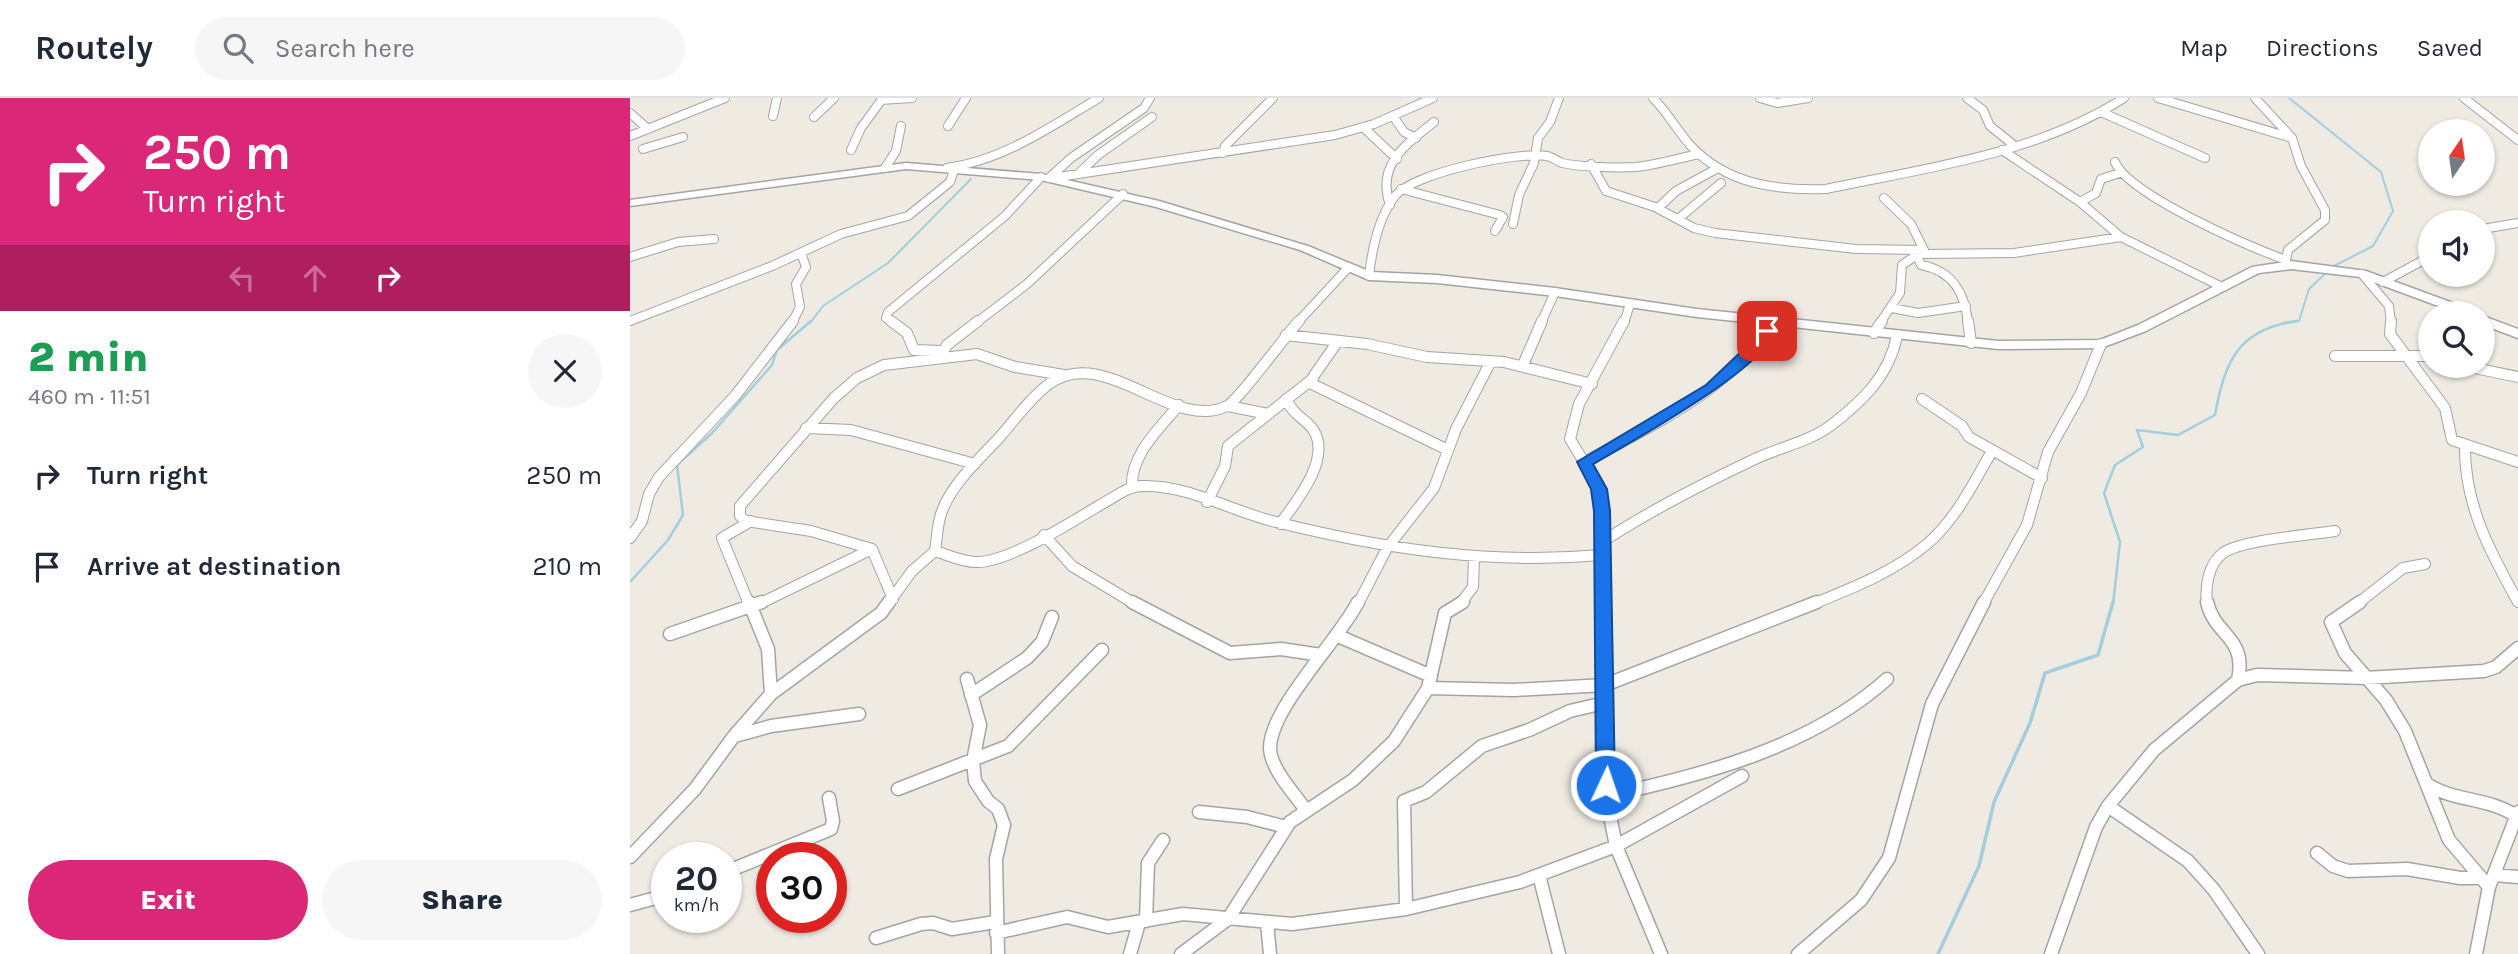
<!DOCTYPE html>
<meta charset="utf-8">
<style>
:root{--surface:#fff;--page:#f6f6f7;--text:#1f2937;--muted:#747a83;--line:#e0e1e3;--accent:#db2777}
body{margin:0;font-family:Karla,sans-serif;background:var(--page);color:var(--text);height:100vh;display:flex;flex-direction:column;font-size:26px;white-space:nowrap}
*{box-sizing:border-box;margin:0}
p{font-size:23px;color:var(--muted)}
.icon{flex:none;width:38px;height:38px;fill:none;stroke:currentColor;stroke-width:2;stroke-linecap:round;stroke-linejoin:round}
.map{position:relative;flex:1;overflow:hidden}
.sheet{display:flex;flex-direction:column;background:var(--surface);width:630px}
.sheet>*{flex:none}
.top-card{background:#db2777;color:#fff;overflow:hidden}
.needle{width:46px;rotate:13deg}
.buttons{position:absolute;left:1788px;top:21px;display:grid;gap:14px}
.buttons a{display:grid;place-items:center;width:77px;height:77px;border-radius:50%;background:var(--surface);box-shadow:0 2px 5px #0004;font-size:35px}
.speed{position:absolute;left:21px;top:744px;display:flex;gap:14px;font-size:35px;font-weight:700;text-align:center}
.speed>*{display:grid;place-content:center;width:91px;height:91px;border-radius:50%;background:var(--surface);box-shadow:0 2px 5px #0004;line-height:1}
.speed small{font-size:18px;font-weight:400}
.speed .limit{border:10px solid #d22;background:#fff;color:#111}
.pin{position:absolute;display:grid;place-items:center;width:60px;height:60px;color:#fff;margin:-30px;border-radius:14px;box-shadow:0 4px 10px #0006}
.me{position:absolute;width:77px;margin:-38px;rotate:3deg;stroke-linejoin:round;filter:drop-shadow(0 0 5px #0008)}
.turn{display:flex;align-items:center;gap:24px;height:147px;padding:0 28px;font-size:32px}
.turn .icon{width:91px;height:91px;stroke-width:2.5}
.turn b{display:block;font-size:49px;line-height:60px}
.lanes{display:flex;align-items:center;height:66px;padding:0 28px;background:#0003;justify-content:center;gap:35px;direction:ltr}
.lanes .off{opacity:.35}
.round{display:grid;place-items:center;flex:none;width:74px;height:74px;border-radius:37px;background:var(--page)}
.overview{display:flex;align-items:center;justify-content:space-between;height:119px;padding:0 28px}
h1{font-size:42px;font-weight:800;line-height:52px;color:#1e9e55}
.action{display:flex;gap:14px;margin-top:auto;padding:14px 28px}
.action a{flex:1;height:80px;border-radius:42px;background:var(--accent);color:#fff;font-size:28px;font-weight:800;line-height:80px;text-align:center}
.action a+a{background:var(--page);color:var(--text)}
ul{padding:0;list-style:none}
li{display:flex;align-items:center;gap:21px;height:91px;padding:0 28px}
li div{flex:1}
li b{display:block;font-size:26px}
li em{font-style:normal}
header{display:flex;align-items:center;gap:42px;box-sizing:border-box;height:98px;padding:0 35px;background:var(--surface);border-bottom:2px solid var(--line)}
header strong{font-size:33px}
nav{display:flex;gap:38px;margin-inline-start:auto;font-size:24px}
.search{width:490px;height:63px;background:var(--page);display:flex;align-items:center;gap:18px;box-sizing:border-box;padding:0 24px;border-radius:38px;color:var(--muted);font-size:26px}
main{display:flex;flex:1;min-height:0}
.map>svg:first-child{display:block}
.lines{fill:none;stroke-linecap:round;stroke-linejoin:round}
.stream-far2{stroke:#a2cede;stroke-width:2}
.stream-far1{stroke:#a2cede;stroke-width:2.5}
.stream{stroke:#a2cede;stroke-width:3.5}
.minor-far2-casing{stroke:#a4a4a4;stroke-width:10}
.minor-far1-casing{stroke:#a4a4a4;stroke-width:12}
.minor-casing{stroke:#a4a4a4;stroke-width:15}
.tertiary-casing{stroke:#a4a4a4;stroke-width:3}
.minor-far2{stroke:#fff;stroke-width:8}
.minor-far1{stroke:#fff;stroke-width:10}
.minor{stroke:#fff;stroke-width:12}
.tertiary{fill:#fff;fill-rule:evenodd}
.route{fill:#1a73e8;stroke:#114b97;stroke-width:2}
</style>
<header>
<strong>Routely</strong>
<div class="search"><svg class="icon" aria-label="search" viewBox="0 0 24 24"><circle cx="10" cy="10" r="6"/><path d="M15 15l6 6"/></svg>Search here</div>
<nav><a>Map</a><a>Directions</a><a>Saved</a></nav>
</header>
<main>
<section class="sheet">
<div class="top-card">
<div class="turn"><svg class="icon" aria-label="right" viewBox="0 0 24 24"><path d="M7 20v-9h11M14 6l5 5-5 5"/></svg><div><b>250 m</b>Turn right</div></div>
<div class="lanes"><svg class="icon off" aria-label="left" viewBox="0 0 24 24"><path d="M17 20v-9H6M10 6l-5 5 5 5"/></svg><svg class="icon off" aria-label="ahead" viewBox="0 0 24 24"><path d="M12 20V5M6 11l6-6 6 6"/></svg><svg class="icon" aria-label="right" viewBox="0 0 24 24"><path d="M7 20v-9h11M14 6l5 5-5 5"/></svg></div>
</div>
<div class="overview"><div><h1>2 min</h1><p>460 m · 11:51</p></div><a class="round"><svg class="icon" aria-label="close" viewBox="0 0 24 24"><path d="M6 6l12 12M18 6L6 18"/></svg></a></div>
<ul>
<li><svg class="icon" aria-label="right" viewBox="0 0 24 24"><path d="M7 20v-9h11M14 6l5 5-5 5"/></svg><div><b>Turn right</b></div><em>250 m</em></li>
<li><svg class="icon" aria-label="arrive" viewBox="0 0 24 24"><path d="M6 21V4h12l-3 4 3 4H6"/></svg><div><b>Arrive at destination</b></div><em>210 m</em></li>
</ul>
<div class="action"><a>Exit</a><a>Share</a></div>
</section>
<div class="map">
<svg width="1888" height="856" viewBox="0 0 1888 856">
<rect width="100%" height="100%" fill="#efebe3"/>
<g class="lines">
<path class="stream-far2" d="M 1659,0 L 1751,74 L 1763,113 L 1743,148 L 1702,169
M 180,225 L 193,208 L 258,165 L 341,81
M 1653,225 L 1669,223 L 1679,191 L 1697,174"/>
<path class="stream-far1" d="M 0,484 L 38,442 L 53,417 L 47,367 L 82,335 L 142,267 L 147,252 L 181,223
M 1483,506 L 1490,444 L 1474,395 L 1485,367 L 1513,349 L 1507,332 L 1548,337 L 1585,317 C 1595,263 1608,231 1667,223"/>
<path class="stream" d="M 1308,856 L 1349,768 L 1364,704 L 1400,625 L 1415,575 L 1468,557 L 1483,504"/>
<g class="minor-far2-casing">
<path id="minor-far2" d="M 1023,0 C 1037,14 1047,32 1060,47 C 1096,86 1146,93 1196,91 C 1296,70 1407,56 1494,0
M 1130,0 L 1147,5 L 1178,0
M 1337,0 L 1353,12 L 1360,28 L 1385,48
M 1528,0 L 1662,40
M 1625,0 L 1662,40 L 1671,68 L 1695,112 L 1695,122 L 1658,152 L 1655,167
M 1834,0 L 1888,42
M 251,2 L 282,0
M 1471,14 L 1575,60
M 0,15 L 18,31
M 143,18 L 147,0
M 763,18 L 774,34 L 786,40
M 184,19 L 204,0
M 318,28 L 336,0
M 733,29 L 767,61
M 0,38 L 95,0
M 13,51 L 53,39
M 221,52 L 231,30 L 253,0
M 1372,52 L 1450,104 L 1491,139
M 593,55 L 595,48 L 643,0
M 1485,64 C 1499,97 1620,149 1656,162
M 961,66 L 976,93 L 1025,109 L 1064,130 L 1085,135 L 1226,151 L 1294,152
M 255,70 L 266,53 L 271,28
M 317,70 C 374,62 420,29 469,0
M 448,76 L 468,57 L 522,19
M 419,80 L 441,60 L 514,10 L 520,0
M 422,80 L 705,37 L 744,26 L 803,0
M 771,91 L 870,117 L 873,119 L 865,133
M 1450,104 L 1466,95 L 1471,81 L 1490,75
M 760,107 C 746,67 775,47 804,24
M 1028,110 L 1046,93 L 1088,70
M 1048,121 L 1091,85
M 883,126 L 889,97 L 904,65 L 908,40 L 920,24 L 929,0
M 1853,131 L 1888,125
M 1291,156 L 1384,155 L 1491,139 L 1592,189
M 1287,158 L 1291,167 C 1323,173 1335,195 1338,225
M 0,159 L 48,144 L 84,141
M 1732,176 L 1759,208 L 1761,225
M 739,178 C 742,151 748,120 765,98 C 783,75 888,53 917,58 C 922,59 927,63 932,65 C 949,69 988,70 1006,69 C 1027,67 1049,60 1069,56
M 1753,184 L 1801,158
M 1262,210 L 1288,215 L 1336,208
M 0,223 L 142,168 L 211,136 L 278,118 L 320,84 L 324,72
M 162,225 L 170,209 L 166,186 L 176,169 L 171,155
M 263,225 L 256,220 L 258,214 L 375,118 L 411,79
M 346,225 L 397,186 L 493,96
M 667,225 L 717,171
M 911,225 L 925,194
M 994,225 L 1000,206
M 1250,225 L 1270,195 L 1272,167 L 1294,152 L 1281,126 L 1254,100"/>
</g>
<g class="minor-far1-casing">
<path id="minor-far1" d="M 261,223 L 277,235 L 284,252 L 311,253
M 1338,223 L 1341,245
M 1761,223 L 1760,236 L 1815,310 L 1822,342 L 1888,364
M 1244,235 L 1252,223
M 656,237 L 737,246 L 797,259 L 874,264 L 962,286
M 708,243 L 683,279 L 682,286 L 818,352
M 1705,258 L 1801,258
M 310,259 L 317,247 L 348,223
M 893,267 L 912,223
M 1835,268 L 1888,279
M 1292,301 L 1332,328 L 1339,339 L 1412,380
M 598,308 L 638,316
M 176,330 L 221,332 L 345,366
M 1835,347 C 1834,406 1860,454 1888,504
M 955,364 C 1023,326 1100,293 1142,224
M 502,390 C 500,357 529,331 549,307
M 577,404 L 595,368 L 598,348 L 680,283
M 650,426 C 666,404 701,362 684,333 C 677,321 665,320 656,301
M 414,437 L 442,468 L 505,506
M 0,440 L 12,423 L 19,396 L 29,379 L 105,298 L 163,223
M 972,444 C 1021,412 1074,385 1127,360 C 1149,350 1180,343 1200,328 C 1232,304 1260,277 1267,237
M 305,453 C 318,457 332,464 346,464 C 377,465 442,424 470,407 C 484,400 497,388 513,388 C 559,387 603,414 646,424 C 754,451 860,467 971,457
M 263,501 L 242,451 L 181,433 L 116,423 L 110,418 L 110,408 L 204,300 L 227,280 L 254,267 L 347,256 L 385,269 L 434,277
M 119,506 L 92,440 L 121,423
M 129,506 L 242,451
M 258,506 L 282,473 L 305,453 C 307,441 307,428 311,416 C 320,388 348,362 368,341 C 384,323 400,300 419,286 C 474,245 543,335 597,308 C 608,303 655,238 669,223
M 728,506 L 757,450 L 804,390 L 826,331 L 861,263
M 830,506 L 843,489 L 844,459
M 973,506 L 972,413 L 965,382 L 940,341 L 949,306 L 994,223
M 1183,506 C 1222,490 1264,474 1297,446 C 1325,423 1344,384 1362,353
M 1353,506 L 1397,427 L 1418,354 L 1451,295 L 1471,246
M 1577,506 C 1575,489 1578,466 1593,455 C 1611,442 1680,437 1705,433
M 1727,506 L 1773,470 L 1795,466"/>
</g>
<g class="minor-casing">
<path id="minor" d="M 119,504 L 138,551 L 141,596
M 502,504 L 600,555 L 651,551 L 691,557
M 973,504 L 976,698 L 986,748 L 1031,856
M 1577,504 C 1585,539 1617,538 1608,582
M 1730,504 L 1701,524 L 1715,555 L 1756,602 L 1775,633 L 1819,742 L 1859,789
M 40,536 L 132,504
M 708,538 L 801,578
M 337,581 L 350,627 L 343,663 L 345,683 L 358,703 L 368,711 L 374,727 L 366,761 L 368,856
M 798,590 L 884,592 L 975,587 L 1187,504
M 341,597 L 397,560 L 412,544 L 422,519
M 105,638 L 141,628 L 229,616
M 1797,686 C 1824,704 1858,699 1886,718
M 268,691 L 378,648 L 472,552
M 976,698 C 1074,677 1181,649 1257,581
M 1478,708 L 1558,763 L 1584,792 L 1628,856
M 675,711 C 664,695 641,671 640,651 C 639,611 709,542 728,504
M 569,714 L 617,719 L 656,729
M 1687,755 L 1703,768 L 1718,773 L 1777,771 L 1830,780 L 1851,780
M 0,759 L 65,691 L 104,638 L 141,596 L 251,515 L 259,504
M 96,774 L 201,731 L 203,723 L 199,700
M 909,777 L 929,856
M 1864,777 L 1888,779
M 0,807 L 37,797
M 776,811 L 774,703 L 796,694 L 852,648 L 899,632 L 940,613 L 974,605
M 516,823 L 518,765 L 533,742
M 637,824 L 640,856
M 366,835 L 437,819 L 478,829 L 553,816 L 662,826 L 776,811 L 890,784 L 986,748 L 1112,678
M 246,840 L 291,826 L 303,825 L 322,831 L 365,824
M 500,856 L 509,825
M 551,856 L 598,821 L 660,724 L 723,682 L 764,643 L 798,590 L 815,515 L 833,504
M 1168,856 L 1231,802 L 1259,760 L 1302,606 L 1354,504
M 1421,856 L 1466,729 L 1478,708 L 1524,652 L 1608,582 L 1627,577 L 1736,580 L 1854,573 L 1866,569 L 1888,550
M 1846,856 L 1859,789 L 1888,714"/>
</g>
<g class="tertiary-casing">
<path id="tertiary" d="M 276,65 L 411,76 L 529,103 L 678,148 L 741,174 L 807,177 L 925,190 L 1067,211 L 1368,243 L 1470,242 L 1508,227 L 1622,169 L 1661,163 L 1736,173 L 1842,212 L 1844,215 L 1827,215 L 1730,179 L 1661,171 L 1629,175 L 1516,233 L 1471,250 L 1368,251 L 1067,219 L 925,198 L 807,185 L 739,182 L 670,152 L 526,109 L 411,82 L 276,71 L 0,108 L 0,102 Z
M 1853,218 L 1888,231 L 1888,240 L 1853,227 Z"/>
</g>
<use href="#minor-far2" class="minor-far2"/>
<use href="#minor-far1" class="minor-far1"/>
<use href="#minor" class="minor"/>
<use href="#tertiary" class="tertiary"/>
</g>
<path class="route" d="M 1137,229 L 1142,230 C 1150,263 992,349 963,366 L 977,391 L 980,413 L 985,687 L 982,693 L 976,695 L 969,693 L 966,687 L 964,413 L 961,391 L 947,364 L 1076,287 Z"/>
</svg>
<div class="buttons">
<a><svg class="needle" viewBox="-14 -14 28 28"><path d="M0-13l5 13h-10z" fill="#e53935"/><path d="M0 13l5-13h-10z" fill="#747a83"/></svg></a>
<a><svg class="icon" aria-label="sound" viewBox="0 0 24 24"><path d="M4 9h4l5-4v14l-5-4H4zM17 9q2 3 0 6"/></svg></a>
<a><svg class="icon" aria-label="search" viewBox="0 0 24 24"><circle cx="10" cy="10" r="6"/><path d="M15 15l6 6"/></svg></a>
</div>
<div class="speed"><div>20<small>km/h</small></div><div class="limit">30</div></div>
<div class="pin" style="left:1137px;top:233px;background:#d93025"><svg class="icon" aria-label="arrive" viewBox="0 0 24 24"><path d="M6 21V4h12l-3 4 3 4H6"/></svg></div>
<svg class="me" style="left:976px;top:687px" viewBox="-20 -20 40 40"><circle r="17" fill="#1a73e8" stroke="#fff" stroke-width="3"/><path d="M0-11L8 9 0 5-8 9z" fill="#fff"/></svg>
</div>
</main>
